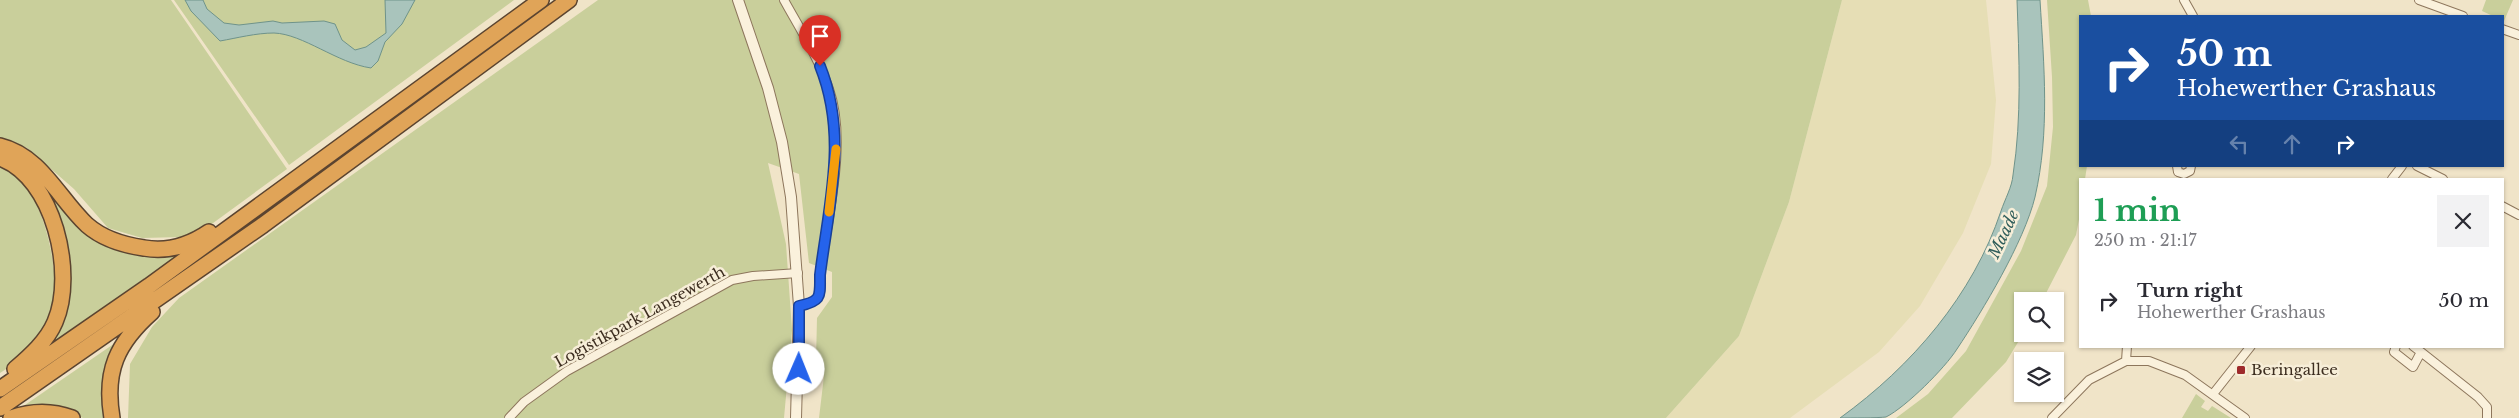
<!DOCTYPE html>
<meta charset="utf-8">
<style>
:root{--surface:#fff;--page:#f2f2f3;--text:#2b2b33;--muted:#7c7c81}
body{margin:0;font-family:"Libre Baskerville",serif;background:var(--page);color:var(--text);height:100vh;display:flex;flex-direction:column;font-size:19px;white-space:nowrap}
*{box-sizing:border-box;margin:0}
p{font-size:16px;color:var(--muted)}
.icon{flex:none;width:28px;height:28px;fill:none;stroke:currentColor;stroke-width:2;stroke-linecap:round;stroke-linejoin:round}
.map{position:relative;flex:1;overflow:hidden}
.details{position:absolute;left:2079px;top:178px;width:425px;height:170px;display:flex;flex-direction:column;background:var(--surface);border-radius:0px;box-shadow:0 1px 4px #0004}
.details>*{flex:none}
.banner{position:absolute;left:2079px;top:15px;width:425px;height:152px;border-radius:0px;box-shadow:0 1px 4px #0004;background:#1a4fa0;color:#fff;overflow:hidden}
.tools{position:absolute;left:2014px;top:292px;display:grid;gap:10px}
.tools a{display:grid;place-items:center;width:50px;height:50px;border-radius:0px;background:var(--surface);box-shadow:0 1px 4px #0004;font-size:25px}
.pin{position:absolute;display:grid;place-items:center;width:42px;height:42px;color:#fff;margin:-51px -21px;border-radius:50% 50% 50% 0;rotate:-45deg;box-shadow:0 0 5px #0007}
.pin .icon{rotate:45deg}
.me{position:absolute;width:55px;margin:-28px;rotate:1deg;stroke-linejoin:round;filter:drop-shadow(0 0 4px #0008)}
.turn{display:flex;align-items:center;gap:18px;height:105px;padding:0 15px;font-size:22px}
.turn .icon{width:65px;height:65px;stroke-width:2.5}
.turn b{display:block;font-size:35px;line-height:42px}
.lanes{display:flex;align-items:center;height:48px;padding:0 15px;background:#0003;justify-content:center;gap:25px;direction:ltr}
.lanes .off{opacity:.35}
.round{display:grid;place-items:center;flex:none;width:52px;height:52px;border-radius:0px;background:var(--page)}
.head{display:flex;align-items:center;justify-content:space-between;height:85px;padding:0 15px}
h1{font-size:30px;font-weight:700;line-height:38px;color:#1e9e55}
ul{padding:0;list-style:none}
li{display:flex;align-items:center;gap:15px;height:75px;padding:0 15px}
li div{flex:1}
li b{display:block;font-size:19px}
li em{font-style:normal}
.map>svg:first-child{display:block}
.farmland{fill:#e6deb5}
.green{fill:#c9cf9b}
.water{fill:#a9c4bc;stroke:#6f938a}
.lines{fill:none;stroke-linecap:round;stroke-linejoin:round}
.minor-casing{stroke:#8d765c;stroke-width:10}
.tertiary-casing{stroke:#8d765c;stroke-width:12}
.motorway-casing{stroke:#5b4430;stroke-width:18}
.minor{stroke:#faf1dc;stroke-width:8}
.tertiary{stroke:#faf1dc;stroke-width:10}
.motorway{stroke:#e0a458;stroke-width:15}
.route-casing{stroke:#184099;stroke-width:12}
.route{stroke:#2563eb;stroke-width:9}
.slow{stroke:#f59e0b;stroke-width:9}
.poi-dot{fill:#9e2a2b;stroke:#f7eed8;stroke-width:2}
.labels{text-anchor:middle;stroke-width:5;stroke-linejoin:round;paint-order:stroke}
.street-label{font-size:15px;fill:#3d2e20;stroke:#f7eed8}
.poi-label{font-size:15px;fill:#3d2e20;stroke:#f7eed8;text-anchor:start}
.water-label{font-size:16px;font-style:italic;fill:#2f5d5a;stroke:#f7eed8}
</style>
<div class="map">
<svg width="2519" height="418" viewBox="0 0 2519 418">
<rect width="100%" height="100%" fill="#f0e4c8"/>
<path class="farmland" d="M 1842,0 L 1986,0 L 1996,100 L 1991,164 L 1963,233 L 1920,306 L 1879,352 L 1790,418 L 1666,418 L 1739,336 L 1789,202 Z"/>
<path class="green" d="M 0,0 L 171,0 L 287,169 L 209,226 L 182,237 L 142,238 L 108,228 L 74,189 L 27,148 L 0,139 Z
M 174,0 L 514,0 L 289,165 Z
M 598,0 L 1842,0 L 1789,202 L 1739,336 L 1666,418 L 819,418 L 824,376 L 816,361 L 817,318 L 832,297 L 832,272 L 809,263 L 799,174 L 768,163 L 786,244 L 792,330 L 784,418 L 128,418 L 130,364 L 152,327 L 179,298 Z
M 2047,0 L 2088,0 L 2091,16 L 2080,16 L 2080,166 L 2087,166 L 2085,179 L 2080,179 L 2080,214 L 2076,235 L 2042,301 L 2022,301 L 2023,334 L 2006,362 L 1952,418 L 1896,418 L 1928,394 L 1966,351 L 2021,251 L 2047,186 L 2053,127 L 2052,77 Z
M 2486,0 L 2513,0 L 2504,21 L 2502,16 L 2493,16 L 2482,11 Z
M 0,166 C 42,175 63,277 52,313 C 44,337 21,360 0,373 Z
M 41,177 C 61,197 101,245 126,253 C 145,259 165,254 183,252 L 49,345 L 66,302 L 37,180 Z
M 118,341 L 106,418 L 83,418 L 57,408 L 22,407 Z
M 2196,394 L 2205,401 L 2201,407 L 2208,411 L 2212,406 L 2231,418 L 2182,418 Z"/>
<path class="water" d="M 185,0 L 203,0 L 207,9 L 224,23 L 239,25 L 273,21 L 282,23 L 324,21 L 335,24 L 342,40 L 355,50 L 366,47 L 386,33 L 385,0 L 415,0 L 402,24 L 385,42 L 378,61 L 371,68 C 337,63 303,34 274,33 C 256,33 237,38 220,41 L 191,11 Z
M 2017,0 L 2040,0 C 2044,66 2050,132 2035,197 C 2024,242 1983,310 1957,349 C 1945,368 1906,407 1886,417 C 1878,418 1851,418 1840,418 C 1912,366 1973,295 2001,211 C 2005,199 2012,187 2013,175 C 2022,117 2019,58 2017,0 Z"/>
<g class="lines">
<g class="minor-casing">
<path id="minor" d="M 784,0 C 800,29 818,57 829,89 C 848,143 827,219 820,275 C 821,297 822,301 799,306
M 2184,0 L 2193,16
M 2419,0 L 2463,16
M 2502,29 L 2519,35
M 2177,166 L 2178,172 L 2184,174 L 2190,171 L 2191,166
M 2417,166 L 2443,179
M 2392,179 L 2402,166
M 2502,206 L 2519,215
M 2396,346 L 2394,352 L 2413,367 L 2421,352 L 2413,346
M 2421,352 L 2478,397 L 2487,407 L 2487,418
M 2126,361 L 2127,346
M 2213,394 L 2251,346
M 509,418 L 524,402 L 567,371 L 732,280 L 753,276 L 798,273
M 2052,418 L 2089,380 L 2126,361 L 2149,361 L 2185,375 L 2245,418"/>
</g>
<g class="tertiary-casing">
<path id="tertiary" d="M 738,0 L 768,88 L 782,142 L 791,197 L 799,306 L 796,418"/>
</g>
<g class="motorway-casing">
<path id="motorway" d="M 0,146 C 41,156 59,199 87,225 C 103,239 123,245 144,248 C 167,252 190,245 209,232
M 0,158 C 54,177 76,274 55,322 C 47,341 30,356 15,369
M 0,389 L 149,286 L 541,0
M 0,408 L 263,225 L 569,0
M 11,418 C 31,411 51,410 72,418
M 112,418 C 104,371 117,343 152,312"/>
</g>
<use href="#minor" class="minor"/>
<use href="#tertiary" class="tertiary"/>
<use href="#motorway" class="motorway"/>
</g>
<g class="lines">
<g class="route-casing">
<path id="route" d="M 799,369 L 799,306 C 822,301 820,297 820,275 C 829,203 848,136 820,66"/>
</g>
<use href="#route" class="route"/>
<path class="slow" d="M 829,212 L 836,149"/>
</g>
<rect class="poi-dot" x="2236" y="365" width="10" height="10" rx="2.5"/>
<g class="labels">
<g class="street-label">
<text transform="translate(640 317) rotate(-29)" y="5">Logistikpark Langewerth</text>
</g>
<g class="poi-label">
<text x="2251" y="375">Beringallee</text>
</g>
<g class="water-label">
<text transform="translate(2003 234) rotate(-65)" y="6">Maade</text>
</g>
</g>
</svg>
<div class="tools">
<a><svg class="icon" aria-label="search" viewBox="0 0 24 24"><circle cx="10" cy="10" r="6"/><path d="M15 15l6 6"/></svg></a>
<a><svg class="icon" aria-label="layers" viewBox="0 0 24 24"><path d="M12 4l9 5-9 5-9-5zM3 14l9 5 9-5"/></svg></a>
</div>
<div class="pin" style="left:820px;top:66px;background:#d93025"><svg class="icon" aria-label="arrive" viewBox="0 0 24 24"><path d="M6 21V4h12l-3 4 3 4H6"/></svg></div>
<svg class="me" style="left:799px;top:369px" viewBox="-20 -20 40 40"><circle r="19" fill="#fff"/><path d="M0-13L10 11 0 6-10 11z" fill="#2563eb"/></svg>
<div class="banner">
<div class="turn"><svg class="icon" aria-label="right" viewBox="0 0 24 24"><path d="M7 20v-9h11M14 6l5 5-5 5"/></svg><div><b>50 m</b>Hohewerther Grashaus</div></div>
<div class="lanes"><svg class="icon off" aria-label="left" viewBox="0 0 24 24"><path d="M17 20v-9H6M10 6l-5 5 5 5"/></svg><svg class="icon off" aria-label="ahead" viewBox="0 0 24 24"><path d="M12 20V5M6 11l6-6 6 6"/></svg><svg class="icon" aria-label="right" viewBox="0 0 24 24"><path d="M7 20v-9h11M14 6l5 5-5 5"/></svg></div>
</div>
<section class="details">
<div class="head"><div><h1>1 min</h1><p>250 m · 21:17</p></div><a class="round"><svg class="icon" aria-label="close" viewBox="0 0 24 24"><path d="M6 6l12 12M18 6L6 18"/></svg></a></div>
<ul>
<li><svg class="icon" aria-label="right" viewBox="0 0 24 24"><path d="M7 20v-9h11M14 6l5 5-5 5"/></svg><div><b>Turn right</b><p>Hohewerther Grashaus</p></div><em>50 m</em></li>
</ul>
</section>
</div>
